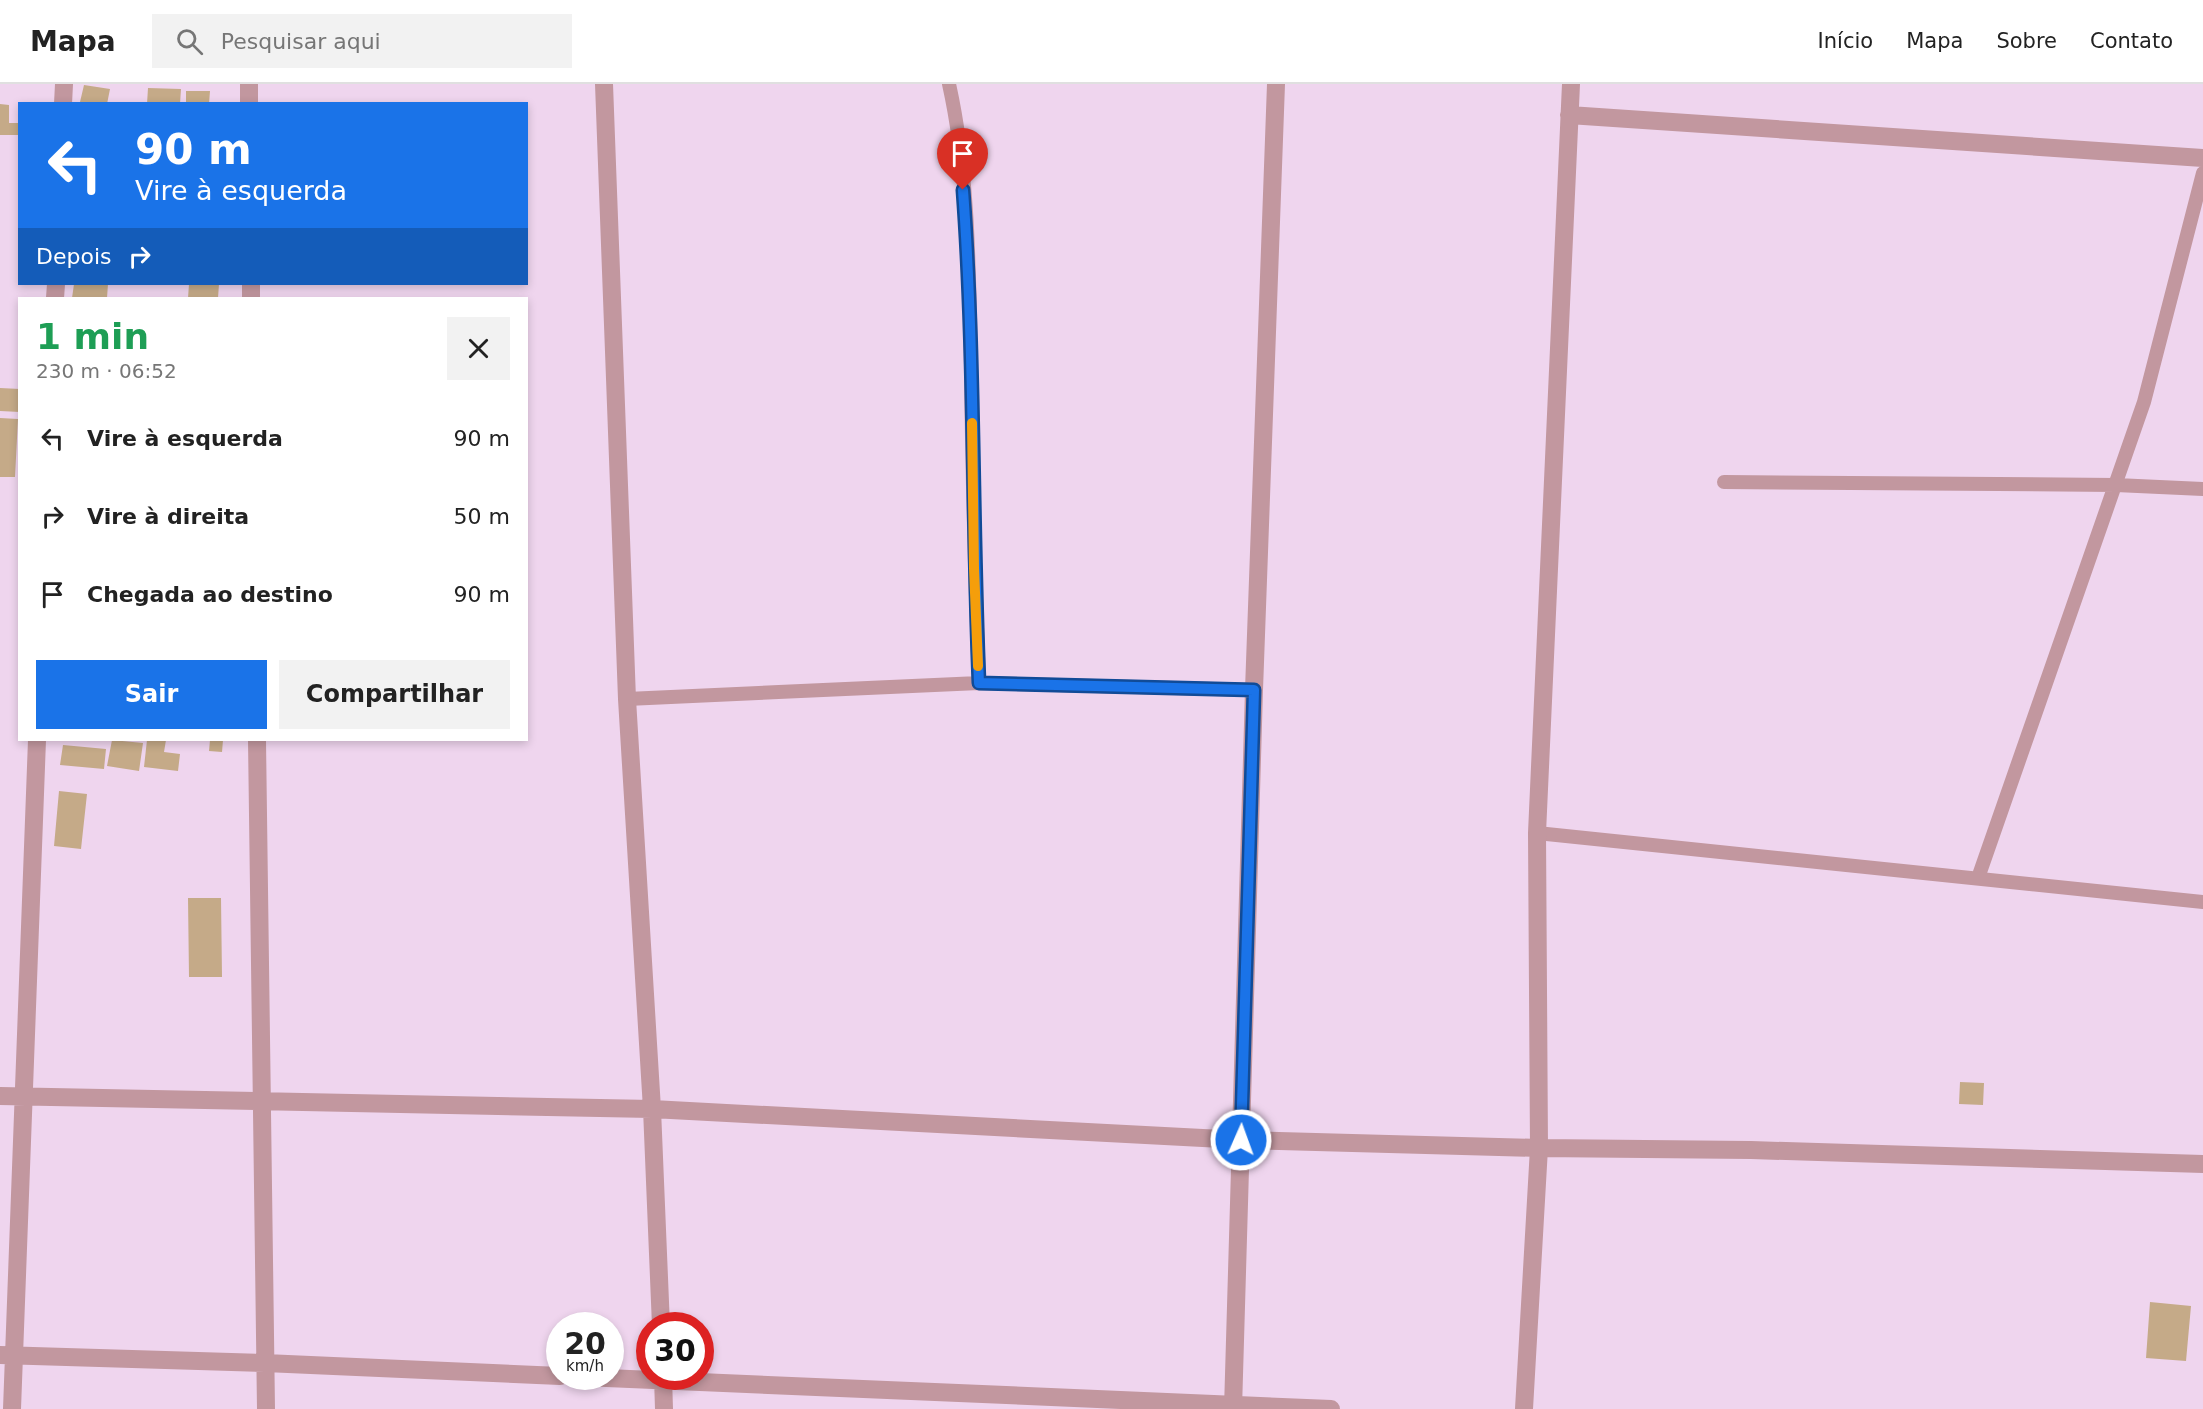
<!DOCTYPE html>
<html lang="pt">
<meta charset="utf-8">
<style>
:root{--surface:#fff;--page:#f2f2f2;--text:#222;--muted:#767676;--line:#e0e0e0;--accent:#1a73e8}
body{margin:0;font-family:"DejaVu Sans",sans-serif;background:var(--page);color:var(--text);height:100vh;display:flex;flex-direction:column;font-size:22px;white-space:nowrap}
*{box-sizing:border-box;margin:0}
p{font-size:20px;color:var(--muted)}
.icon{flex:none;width:33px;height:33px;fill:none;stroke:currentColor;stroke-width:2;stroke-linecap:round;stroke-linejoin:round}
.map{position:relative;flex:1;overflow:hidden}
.drawer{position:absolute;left:18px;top:213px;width:510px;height:444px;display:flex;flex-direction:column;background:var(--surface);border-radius:0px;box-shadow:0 3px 9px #0003}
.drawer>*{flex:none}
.top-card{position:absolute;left:18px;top:18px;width:510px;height:183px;border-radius:0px;box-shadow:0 3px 9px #0003;background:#1a73e8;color:#fff;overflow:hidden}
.speed{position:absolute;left:546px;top:1228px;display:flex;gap:12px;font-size:30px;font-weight:700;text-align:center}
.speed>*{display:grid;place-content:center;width:78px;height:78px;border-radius:50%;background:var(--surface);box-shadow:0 3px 9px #0003;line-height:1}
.speed small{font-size:15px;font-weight:400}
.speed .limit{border:9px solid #d22;background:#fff;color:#111}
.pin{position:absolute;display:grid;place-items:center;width:51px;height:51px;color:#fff;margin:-62px -26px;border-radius:50% 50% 50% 0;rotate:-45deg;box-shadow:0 0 6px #0007}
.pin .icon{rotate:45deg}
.me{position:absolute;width:66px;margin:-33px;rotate:2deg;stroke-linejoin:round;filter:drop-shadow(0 0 4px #0008)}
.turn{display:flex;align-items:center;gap:21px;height:126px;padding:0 18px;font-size:27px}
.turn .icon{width:78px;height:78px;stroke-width:2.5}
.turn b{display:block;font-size:42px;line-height:51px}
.then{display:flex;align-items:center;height:57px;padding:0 18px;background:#0003;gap:12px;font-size:22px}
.round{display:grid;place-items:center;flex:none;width:63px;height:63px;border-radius:0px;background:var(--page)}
.overview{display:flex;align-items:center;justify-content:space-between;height:102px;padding:0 18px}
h1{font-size:36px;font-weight:700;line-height:45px;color:#1e9e55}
.button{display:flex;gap:12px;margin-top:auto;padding:12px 18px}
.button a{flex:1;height:69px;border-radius:0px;background:var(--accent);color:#fff;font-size:24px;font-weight:700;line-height:69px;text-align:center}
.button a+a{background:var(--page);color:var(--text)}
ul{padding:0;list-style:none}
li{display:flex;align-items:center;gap:18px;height:78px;padding:0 18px}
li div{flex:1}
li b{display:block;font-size:22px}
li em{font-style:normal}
header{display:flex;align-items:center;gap:36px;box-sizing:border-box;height:84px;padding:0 30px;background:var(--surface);border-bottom:2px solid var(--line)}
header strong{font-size:28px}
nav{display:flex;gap:33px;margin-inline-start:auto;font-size:21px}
.search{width:420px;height:54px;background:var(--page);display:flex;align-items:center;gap:15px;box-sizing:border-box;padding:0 21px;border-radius:0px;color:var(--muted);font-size:22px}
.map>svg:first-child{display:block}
.building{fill:#c5aa88}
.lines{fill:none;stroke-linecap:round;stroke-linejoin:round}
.service{stroke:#c2979f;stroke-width:14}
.minor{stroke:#c2979f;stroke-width:18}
.route-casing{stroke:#114b97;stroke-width:15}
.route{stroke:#1a73e8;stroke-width:10}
.slow{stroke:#f59e0b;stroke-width:10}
</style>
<header>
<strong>Mapa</strong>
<div class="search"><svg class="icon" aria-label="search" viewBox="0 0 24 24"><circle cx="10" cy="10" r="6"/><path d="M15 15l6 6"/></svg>Pesquisar aqui</div>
<nav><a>Início</a><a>Mapa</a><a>Sobre</a><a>Contato</a></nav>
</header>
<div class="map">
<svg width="2203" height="1325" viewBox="0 0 2203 1325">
<rect width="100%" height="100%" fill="#efd5ee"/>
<path class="building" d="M 84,1 L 110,5 L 107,20 L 80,18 Z
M 148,4 L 181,5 L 180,20 L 147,20 Z
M 186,7 L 210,7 L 209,20 L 186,20 Z
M 0,20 L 9,21 L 9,39 L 20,39 L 20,51 L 0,51 Z
M 74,200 L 108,200 L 107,214 L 72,214 Z
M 189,200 L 219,200 L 218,214 L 188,214 Z
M 0,304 L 20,305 L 20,328 L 0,327 Z
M 0,334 L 18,335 L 15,393 L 0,393 Z
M 112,656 L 143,659 L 139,687 L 107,682 Z
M 147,656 L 166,656 L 164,668 L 180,670 L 178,687 L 144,683 Z
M 210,656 L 223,656 L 222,668 L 209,667 Z
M 63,661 L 106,665 L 104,685 L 60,681 Z
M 59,707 L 87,710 L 81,765 L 54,762 Z
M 188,814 L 221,814 L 222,893 L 189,893 Z
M 1960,998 L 1984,999 L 1983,1021 L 1959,1020 Z
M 2150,1218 L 2191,1222 L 2186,1277 L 2146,1274 Z"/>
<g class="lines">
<path class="service" d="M 949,0 C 969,90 969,188 971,281 C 972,387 975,493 979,599
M 1724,398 L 2116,401 L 2203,405
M 627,615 L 979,599 L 1254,606
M 1537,749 L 2203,818
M 1978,794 L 2144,318 L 2203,89"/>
<path class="minor" d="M 249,0 L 249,20
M 604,0 L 627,615 L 652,1025 L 661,1242
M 63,20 L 64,0
M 1569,31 L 2203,74
M 251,200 L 251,214
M 55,214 L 56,200
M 257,656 L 266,1325
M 0,1012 L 652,1025 L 1241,1056 L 1539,1064 L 1751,1066 L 2203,1080
M 0,1271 L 265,1279 L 560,1292
M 583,1293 L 1331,1325
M 663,1293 L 664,1325
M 12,1325 L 37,656
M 1233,1325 L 1254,606 L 1276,0
M 1524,1325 L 1539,1064 L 1537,749 L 1571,0"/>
</g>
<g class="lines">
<g class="route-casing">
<path id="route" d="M 963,106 C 975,270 972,435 979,599 L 1254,606 L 1241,1056"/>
</g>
<use href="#route" class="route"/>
<path class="slow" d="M 972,339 L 974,484 L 978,582"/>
</g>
</svg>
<div class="speed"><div>20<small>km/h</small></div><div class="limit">30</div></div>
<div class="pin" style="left:963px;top:106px;background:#d93025"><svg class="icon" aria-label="arrive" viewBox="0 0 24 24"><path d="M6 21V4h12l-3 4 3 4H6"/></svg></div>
<svg class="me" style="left:1241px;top:1056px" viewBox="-20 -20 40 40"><circle r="17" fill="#1a73e8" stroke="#fff" stroke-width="3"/><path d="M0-11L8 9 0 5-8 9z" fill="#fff"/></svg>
<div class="top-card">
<div class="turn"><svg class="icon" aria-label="left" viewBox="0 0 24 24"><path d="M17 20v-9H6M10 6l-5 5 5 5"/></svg><div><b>90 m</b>Vire à esquerda</div></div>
<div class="then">Depois<svg class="icon" aria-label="right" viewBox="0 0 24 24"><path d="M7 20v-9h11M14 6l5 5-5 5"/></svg></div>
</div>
<section class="drawer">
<div class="overview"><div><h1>1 min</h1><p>230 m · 06:52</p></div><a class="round"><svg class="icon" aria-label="close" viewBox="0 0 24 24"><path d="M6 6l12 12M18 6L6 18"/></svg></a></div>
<ul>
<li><svg class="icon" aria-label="left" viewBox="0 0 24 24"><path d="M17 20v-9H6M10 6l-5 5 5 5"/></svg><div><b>Vire à esquerda</b></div><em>90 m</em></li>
<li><svg class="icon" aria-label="right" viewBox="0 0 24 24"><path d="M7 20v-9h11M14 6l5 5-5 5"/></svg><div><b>Vire à direita</b></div><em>50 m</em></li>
<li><svg class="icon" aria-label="arrive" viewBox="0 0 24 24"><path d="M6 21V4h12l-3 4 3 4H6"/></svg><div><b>Chegada ao destino</b></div><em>90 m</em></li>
</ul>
<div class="button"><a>Sair</a><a>Compartilhar</a></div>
</section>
</div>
